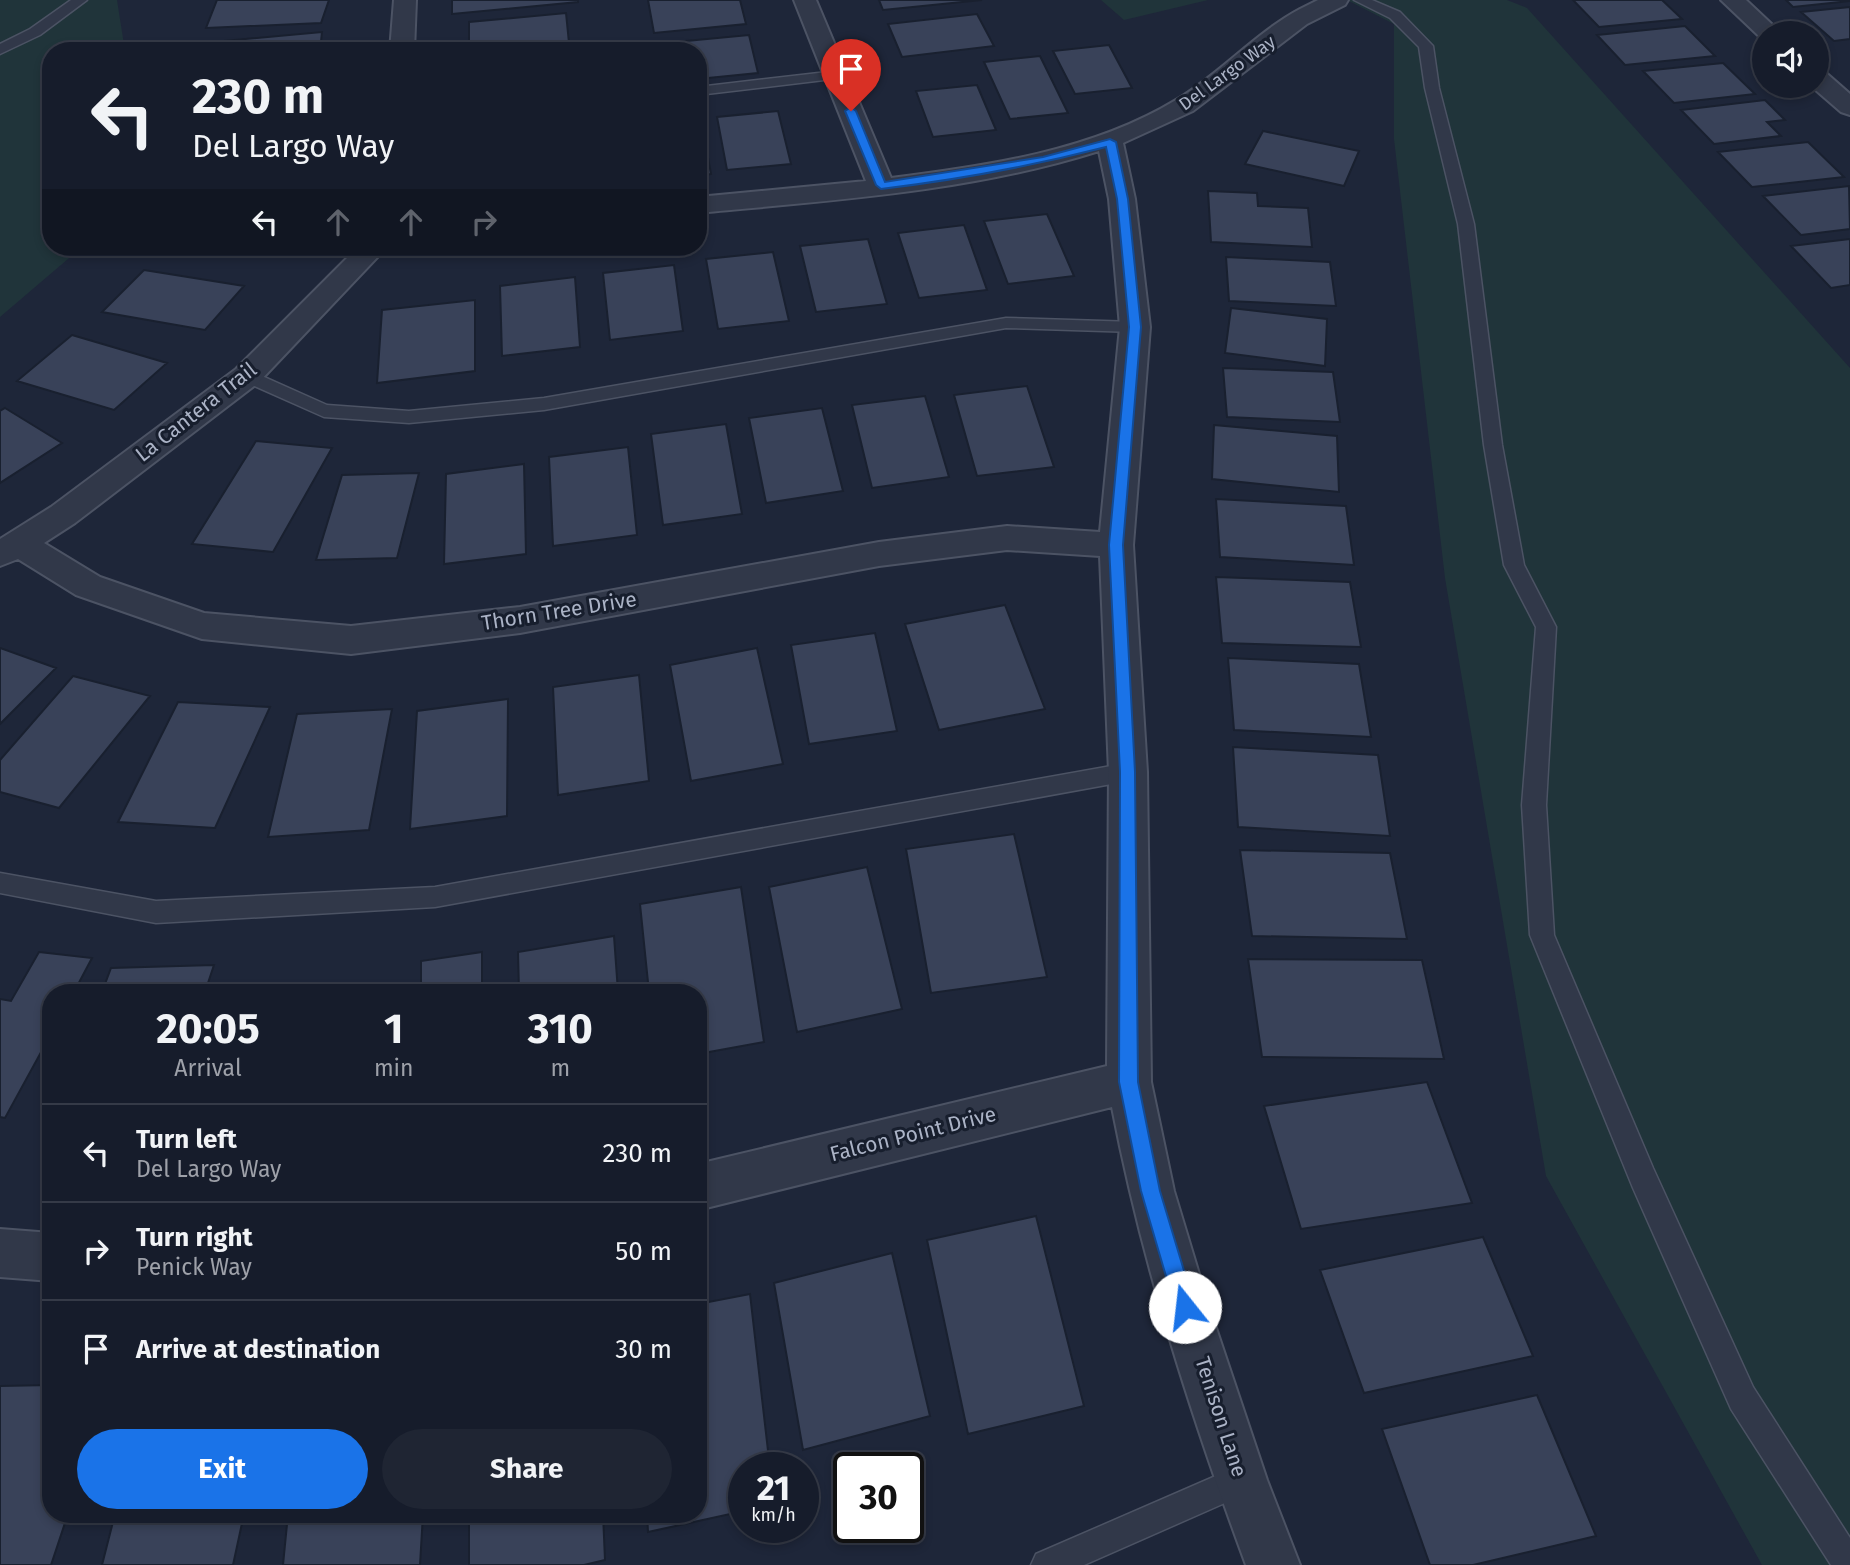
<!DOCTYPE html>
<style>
:root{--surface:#161c2b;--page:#1f2533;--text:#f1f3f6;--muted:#9ea1a9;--line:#353a47;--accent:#1a73e8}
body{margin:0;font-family:"Fira Sans",sans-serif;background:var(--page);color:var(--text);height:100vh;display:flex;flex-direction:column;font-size:26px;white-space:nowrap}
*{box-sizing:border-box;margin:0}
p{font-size:23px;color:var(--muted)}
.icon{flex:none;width:38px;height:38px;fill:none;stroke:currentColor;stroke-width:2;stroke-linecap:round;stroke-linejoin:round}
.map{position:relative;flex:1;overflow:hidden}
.drawer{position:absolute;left:42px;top:984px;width:665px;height:539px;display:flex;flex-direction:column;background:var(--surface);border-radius:28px;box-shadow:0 4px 10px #0003,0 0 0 2px var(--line)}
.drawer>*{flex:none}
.hud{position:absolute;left:42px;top:42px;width:665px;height:214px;border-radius:28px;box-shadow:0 4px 10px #0003,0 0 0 2px var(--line);background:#161c2b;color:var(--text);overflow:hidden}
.buttons{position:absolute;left:1752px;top:21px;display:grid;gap:14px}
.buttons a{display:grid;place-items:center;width:77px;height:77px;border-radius:50%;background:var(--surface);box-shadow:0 4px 10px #0003,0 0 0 2px var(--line);font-size:35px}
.speed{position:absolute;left:728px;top:1452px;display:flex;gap:14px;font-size:35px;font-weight:700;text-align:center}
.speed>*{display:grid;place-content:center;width:91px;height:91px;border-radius:50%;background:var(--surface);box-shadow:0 4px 10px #0003,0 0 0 2px var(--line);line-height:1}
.speed small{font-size:18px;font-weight:400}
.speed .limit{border:4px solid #111;border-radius:10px;background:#fff;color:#111}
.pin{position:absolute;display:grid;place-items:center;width:60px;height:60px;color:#fff;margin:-72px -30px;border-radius:50% 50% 50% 0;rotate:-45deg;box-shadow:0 0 7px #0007}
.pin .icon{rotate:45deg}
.me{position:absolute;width:77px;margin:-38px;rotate:344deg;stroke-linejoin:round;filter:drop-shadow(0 0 5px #0008)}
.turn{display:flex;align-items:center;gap:24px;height:147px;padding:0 35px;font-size:32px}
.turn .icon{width:91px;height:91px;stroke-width:2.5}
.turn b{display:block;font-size:49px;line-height:60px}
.lanes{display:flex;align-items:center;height:66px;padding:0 35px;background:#0003;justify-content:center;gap:35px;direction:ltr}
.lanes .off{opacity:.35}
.eta{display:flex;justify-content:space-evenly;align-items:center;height:119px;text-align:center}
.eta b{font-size:42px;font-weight:700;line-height:49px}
.cta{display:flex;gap:14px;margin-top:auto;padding:14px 35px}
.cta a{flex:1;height:80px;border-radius:42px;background:var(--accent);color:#fff;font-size:28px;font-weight:700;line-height:80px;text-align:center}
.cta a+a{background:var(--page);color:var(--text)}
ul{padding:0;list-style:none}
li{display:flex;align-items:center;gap:21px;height:98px;padding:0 35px;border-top:2px solid var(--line)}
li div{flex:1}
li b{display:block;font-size:26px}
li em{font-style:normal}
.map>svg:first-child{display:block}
.green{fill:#20343a}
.building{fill:#394259;stroke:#19202f;stroke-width:2}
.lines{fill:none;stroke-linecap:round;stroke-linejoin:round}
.lane-casing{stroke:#4c5364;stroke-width:3}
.street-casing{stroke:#4c5364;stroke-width:4}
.lane{fill:#313849;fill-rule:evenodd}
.street{fill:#313849;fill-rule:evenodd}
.route{fill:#1a73e8;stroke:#114b97;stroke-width:2}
.labels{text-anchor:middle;stroke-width:6;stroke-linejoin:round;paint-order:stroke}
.far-street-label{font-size:18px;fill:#abb3c6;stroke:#171e2d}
.street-label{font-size:21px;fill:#abb3c6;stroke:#171e2d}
</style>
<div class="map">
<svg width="1850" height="1565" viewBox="0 0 1850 1565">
<rect width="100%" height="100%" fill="#1e2639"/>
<path class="green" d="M 0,0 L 117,0 L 125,51 L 51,51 L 51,247 L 82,247 L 0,317 Z
M 1101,0 L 1208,0 L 1124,20 Z
M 1347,0 L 1507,0 L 1527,8 L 1850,368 L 1850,1565 L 1762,1565 L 1546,1176 L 1445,578 L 1394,139 L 1394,24 Z"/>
<path class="building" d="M 217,0 L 329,0 L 321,23 L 206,28 Z
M 452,0 L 578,0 L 578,2 L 452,14 Z
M 648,0 L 740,0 L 746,24 L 654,33 Z
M 879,0 L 982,0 L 883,10 Z
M 1573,0 L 1662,0 L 1682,19 L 1599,27 Z
M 1786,0 L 1850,0 L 1850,1 L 1793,7 Z
M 1850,7 L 1850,39 L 1834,41 L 1801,12 Z
M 566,13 L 569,43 L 469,51 L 469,22 Z
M 977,14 L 994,46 L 902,57 L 888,24 Z
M 1685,26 L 1715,56 L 1625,65 L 1597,35 Z
M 322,32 L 320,51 L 201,51 L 203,43 Z
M 749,35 L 758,73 L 698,79 L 698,51 L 666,51 L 665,43 Z
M 1109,45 L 1132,88 L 1075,94 L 1053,51 Z
M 1040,56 L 1068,113 L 1010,119 L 984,62 Z
M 1723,63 L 1755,94 L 1674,103 L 1643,71 Z
M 977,85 L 996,130 L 933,137 L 916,91 Z
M 1765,100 L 1785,120 L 1767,122 L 1781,136 L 1714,144 L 1681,110 Z
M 778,111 L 791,164 L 727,170 L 717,117 Z
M 698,120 L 701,120 L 711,174 L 698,176 Z
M 1263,131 L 1359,151 L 1344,186 L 1245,164 Z
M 1808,142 L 1844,177 L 1752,187 L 1718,152 Z
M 1849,186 L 1850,229 L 1801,235 L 1763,196 Z
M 1208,191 L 1257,193 L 1258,206 L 1308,208 L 1312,247 L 1211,242 Z
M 1047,214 L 1074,276 L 1008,284 L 984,221 Z
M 964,225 L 987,290 L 919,298 L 898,233 Z
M 868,239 L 887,304 L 816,312 L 800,246 Z
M 1850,239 L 1850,285 L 1831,288 L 1791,246 Z
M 165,247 L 276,247 L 275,249 L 163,250 Z
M 773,252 L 789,321 L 718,329 L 706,259 Z
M 1226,257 L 1330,262 L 1336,306 L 1229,301 Z
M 674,265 L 683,331 L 610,340 L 603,273 Z
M 144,270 L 244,286 L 205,330 L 102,312 Z
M 575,277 L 580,347 L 502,356 L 500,286 Z
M 475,300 L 475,371 L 377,383 L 382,310 Z
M 1231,308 L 1327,319 L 1325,366 L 1225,353 Z
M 72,335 L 167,363 L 114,410 L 17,381 Z
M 1223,368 L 1333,372 L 1340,422 L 1227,417 Z
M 1027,386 L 1054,467 L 977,476 L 954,395 Z
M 925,396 L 949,477 L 872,488 L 852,405 Z
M 5,408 L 62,443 L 0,483 L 0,411 Z
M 822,408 L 843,491 L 766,503 L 749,418 Z
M 726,424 L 742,514 L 663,525 L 651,434 Z
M 1214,425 L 1337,436 L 1339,492 L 1212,479 Z
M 256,441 L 332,448 L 273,552 L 192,544 Z
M 628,447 L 637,535 L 553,546 L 549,457 Z
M 524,464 L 526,554 L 444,564 L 446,474 Z
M 419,473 L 397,558 L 316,560 L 342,475 Z
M 1216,499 L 1346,506 L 1354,565 L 1220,557 Z
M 1216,577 L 1350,582 L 1361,647 L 1222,643 Z
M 1005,605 L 1045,709 L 939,730 L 905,624 Z
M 875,633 L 897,731 L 809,744 L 791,645 Z
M 0,648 L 56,668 L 0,724 Z
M 757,648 L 783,764 L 691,781 L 670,665 Z
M 1228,658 L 1359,664 L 1371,737 L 1234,730 Z
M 639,675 L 649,781 L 558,795 L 553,687 Z
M 73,676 L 150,696 L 59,808 L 0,792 L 0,760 Z
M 508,699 L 507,816 L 410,829 L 417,711 Z
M 178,702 L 270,707 L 215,828 L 118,822 Z
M 392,709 L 369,830 L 268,837 L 297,714 Z
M 1233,747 L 1378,755 L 1390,836 L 1238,827 Z
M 1014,834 L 1047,977 L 931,993 L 906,849 Z
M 1240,850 L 1390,853 L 1407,939 L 1252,936 Z
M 867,867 L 902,1009 L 797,1032 L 769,887 Z
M 741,887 L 764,1042 L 698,1054 L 698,992 L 649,992 L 640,904 Z
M 614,936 L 618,992 L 519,992 L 518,952 Z
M 39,952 L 92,958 L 74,992 L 51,992 L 51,1034 L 5,1118 L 0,1117 L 0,999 L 11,1001 Z
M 482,952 L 482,992 L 378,992 L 421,985 L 421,961 Z
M 1248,959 L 1422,960 L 1444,1059 L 1262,1057 Z
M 214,965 L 205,992 L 102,992 L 111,968 Z
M 341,987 L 340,992 L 275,992 Z
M 1427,1082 L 1472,1203 L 1301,1229 L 1264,1106 Z
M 1036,1216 L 1084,1406 L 968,1434 L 927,1240 Z
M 1483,1237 L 1533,1356 L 1364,1393 L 1320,1270 Z
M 892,1253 L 930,1416 L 803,1450 L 774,1283 Z
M 750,1294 L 770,1468 L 744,1468 L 744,1511 L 648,1532 L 647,1514 L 698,1514 L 698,1304 Z
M 51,1385 L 51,1514 L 68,1514 L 51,1565 L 0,1565 L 0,1386 Z
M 1537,1395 L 1596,1536 L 1473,1565 L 1430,1565 L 1382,1429 Z
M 115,1514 L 244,1514 L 233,1565 L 102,1565 Z
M 288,1514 L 423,1514 L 420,1565 L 283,1565 Z
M 469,1514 L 603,1514 L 605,1560 L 584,1565 L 469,1565 Z"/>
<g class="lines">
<g class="lane-casing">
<path id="lane" d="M 71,0 L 87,0 L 40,35 L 0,54 L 0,44 L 30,29 Z
M 1354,0 L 1372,0 L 1400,12 L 1433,46 L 1439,88 L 1474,224 L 1502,445 L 1524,565 L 1556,627 L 1546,805 L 1554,935 L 1653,1168 L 1753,1387 L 1850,1538 L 1850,1565 L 1831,1565 L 1731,1409 L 1633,1188 L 1530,935 L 1522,805 L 1536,627 L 1504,565 L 1484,445 L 1458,224 L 1425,88 L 1419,47 L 1390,18 Z
M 836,71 L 843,75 L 841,78 L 698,95 L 698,87 Z
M 1006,318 L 1135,322 L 1144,327 L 1135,332 L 1006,328 L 544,410 L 409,423 L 324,417 L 241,380 L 238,376 L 241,372 L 253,372 L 327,405 L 409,411 L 544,398 Z
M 1128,763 L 1136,765 L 1139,772 L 1136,779 L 1128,781 L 435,907 L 156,923 L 0,893 L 0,873 L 156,901 L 435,887 Z
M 1241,1465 L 1252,1469 L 1256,1480 L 1252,1491 L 1084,1565 L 1031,1565 L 1036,1554 Z"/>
</g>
<g class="street-casing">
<path id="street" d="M 394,0 L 416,0 L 414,51 L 390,51 Z
M 794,0 L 816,0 L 891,178 C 987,166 1092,151 1176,100 C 1220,74 1255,33 1300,9 L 1318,0 L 1348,0 L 1345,5 L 1307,24 L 1193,111 L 1123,143 L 1135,199 L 1150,327 L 1133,545 L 1147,772 L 1151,1082 L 1174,1191 L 1209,1307 L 1267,1480 L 1300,1565 L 1246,1565 C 1191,1416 1142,1263 1112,1107 L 698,1210 L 698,1164 L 1107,1066 L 1109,772 L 1100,556 L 1007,550 L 879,566 L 520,633 L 351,654 L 202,639 L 76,595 L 18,559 L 0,566 L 0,539 L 51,507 L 236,369 L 358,247 L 387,247 L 258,383 L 75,523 L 44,543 L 100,577 L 204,613 L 351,626 L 520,607 L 879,542 L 1007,526 L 1100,532 L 1120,327 L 1109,199 L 1099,151 C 969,192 833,200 698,213 L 698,197 L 866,181 Z
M 1721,0 L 1746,0 L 1781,33 L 1764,33 L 1764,39 L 1761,38 Z
M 1816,70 L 1825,72 L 1850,94 L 1850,115 L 1841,112 L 1811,86 L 1816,86 Z
M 0,1229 L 51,1233 L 51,1281 L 0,1277 Z"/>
</g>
<use href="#lane" class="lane"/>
<use href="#street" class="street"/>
</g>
<path class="route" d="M 851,107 L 856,111 L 885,182 L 1043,157 L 1110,139 L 1116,142 L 1128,199 L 1141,327 L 1123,545 L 1135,772 L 1138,1082 L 1160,1191 L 1195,1307 L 1192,1314 L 1185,1317 L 1178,1314 L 1175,1307 L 1141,1191 L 1119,1082 L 1120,772 L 1109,545 L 1129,327 L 1117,199 L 1106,147 C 1032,166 957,180 881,189 L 876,185 L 845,111 Z"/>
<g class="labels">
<g class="far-street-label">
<text transform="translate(1227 73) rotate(-36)" y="6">Del Largo Way</text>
</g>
<g class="street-label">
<text transform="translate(196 412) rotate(-38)" y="7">La Cantera Trail</text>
<text transform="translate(559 611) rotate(-9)" y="7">Thorn Tree Drive</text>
<text transform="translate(913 1134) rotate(-14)" y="7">Falcon Point Drive</text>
<text transform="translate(1221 1417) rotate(72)" y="7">Tenison Lane</text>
</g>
</g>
</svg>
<div class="buttons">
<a><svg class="icon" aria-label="sound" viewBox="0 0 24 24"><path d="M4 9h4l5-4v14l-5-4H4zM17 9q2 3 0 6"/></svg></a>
</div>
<div class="speed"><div>21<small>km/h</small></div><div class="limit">30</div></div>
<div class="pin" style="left:851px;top:111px;background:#d93025"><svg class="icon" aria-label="arrive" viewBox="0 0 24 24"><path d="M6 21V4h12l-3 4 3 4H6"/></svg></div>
<svg class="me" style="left:1185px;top:1307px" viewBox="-20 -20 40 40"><circle r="19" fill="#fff"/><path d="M0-13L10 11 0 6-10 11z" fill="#1a73e8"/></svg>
<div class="hud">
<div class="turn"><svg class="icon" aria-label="left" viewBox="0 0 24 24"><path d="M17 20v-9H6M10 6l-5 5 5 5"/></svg><div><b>230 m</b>Del Largo Way</div></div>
<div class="lanes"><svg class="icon" aria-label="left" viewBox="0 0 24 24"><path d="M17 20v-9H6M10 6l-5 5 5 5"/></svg><svg class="icon off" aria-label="ahead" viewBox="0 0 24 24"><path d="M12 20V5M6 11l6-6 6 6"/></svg><svg class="icon off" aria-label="ahead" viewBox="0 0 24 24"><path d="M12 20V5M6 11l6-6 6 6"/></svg><svg class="icon off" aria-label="right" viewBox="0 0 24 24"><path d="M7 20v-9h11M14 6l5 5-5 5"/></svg></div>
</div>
<section class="drawer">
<div class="eta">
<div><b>20:05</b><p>Arrival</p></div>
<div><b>1</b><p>min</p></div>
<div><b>310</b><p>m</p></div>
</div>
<ul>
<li><svg class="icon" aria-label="left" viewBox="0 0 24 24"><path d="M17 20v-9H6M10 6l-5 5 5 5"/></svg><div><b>Turn left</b><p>Del Largo Way</p></div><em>230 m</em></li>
<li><svg class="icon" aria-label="right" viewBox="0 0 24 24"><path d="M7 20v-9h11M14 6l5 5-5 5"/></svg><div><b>Turn right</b><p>Penick Way</p></div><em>50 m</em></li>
<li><svg class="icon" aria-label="arrive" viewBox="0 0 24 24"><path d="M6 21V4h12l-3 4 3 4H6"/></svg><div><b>Arrive at destination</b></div><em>30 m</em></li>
</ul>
<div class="cta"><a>Exit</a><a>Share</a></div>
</section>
</div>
